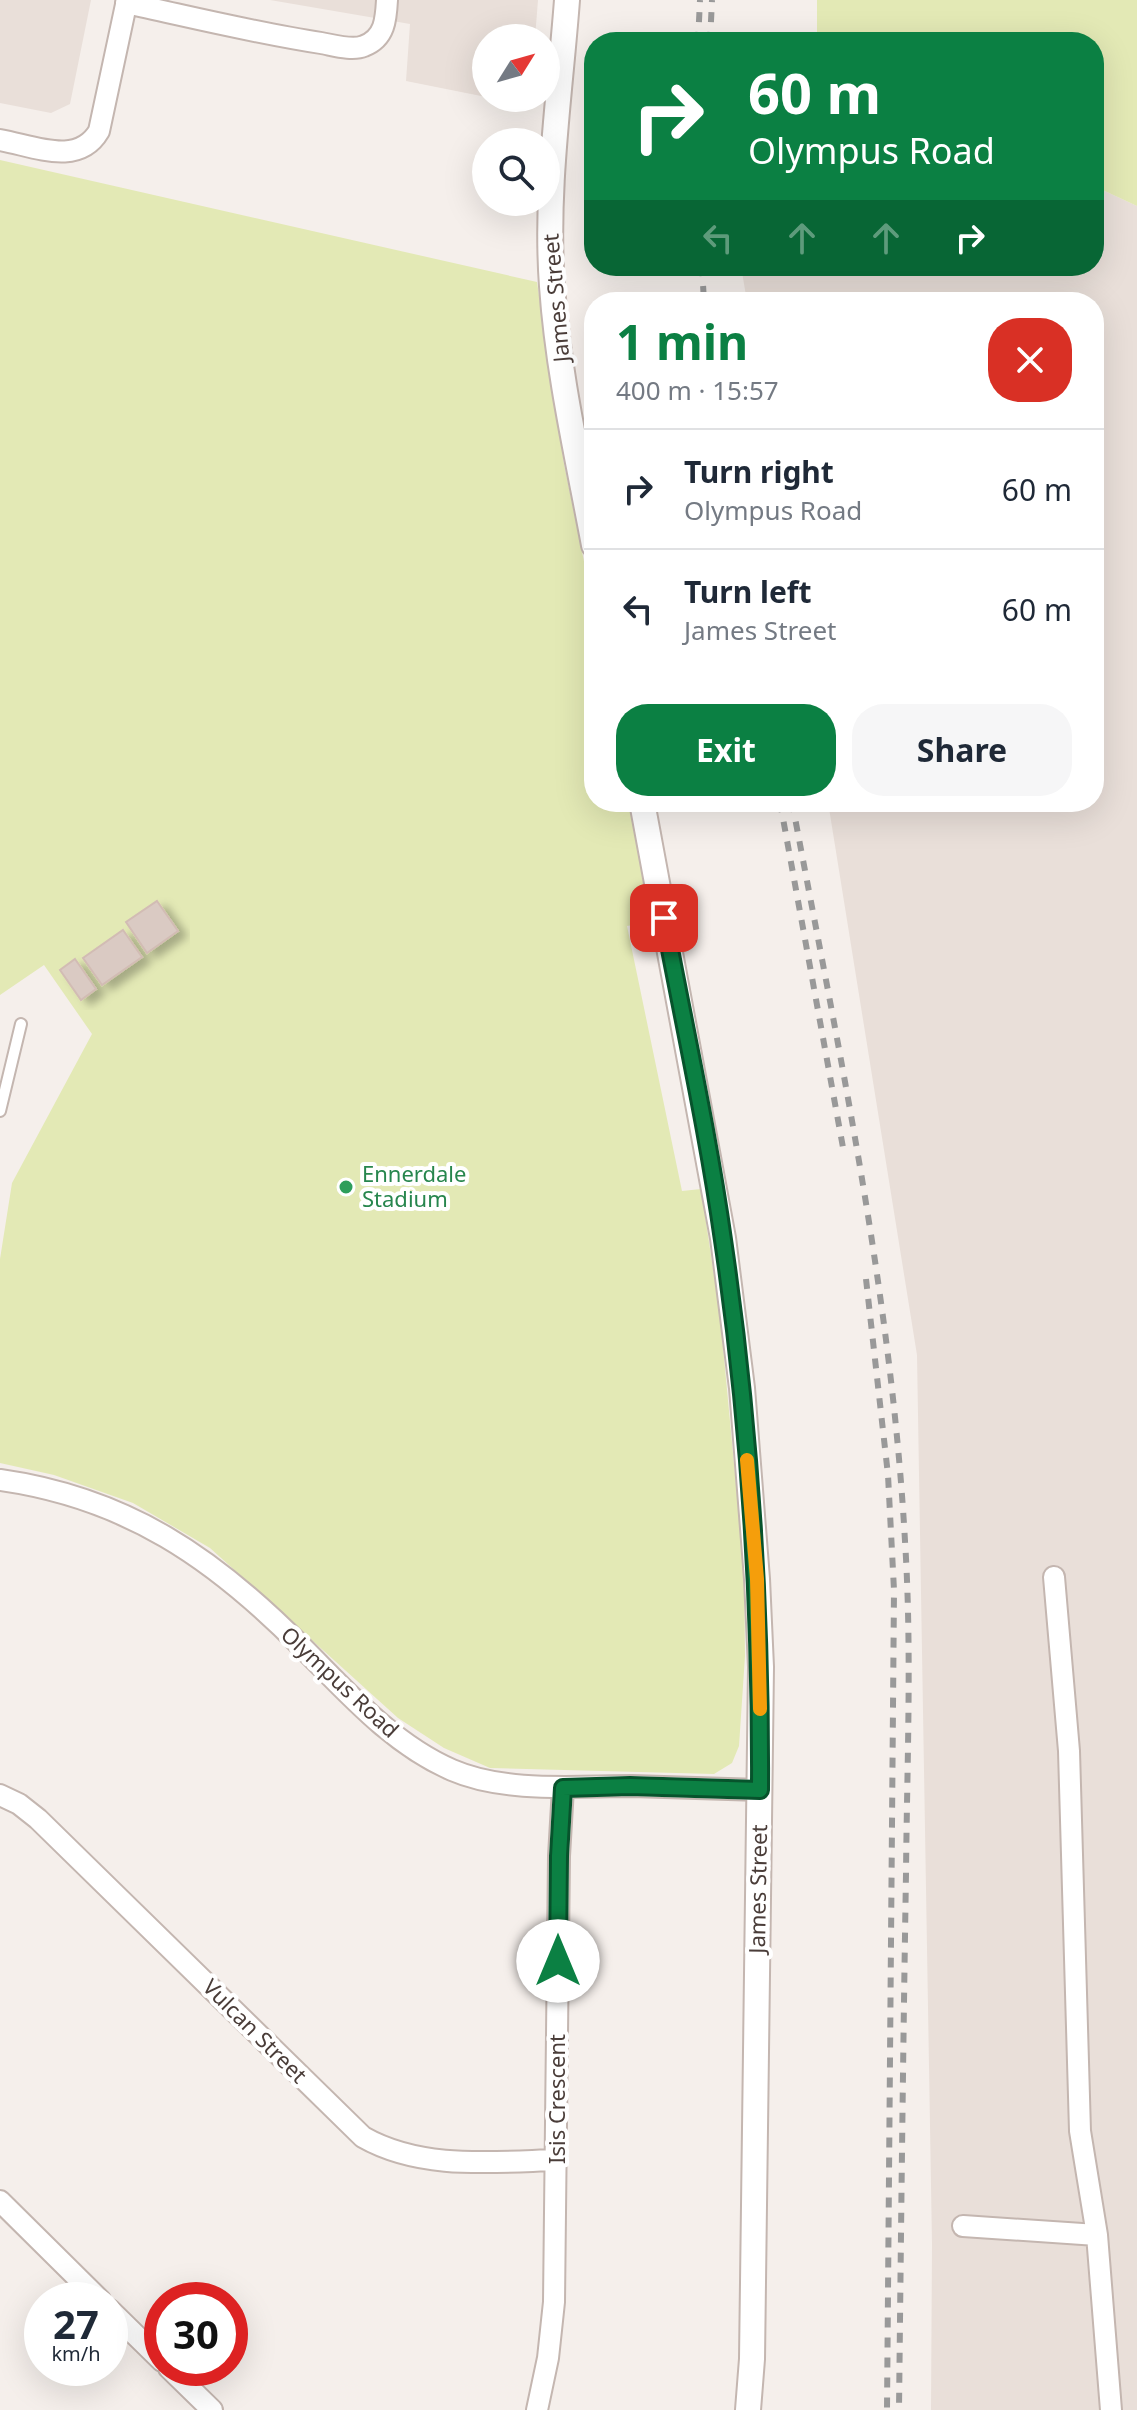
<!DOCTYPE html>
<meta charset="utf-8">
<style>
:root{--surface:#fff;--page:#f6f6f7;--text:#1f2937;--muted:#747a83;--line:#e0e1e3;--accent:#0b8043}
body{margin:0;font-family:"Noto Sans",sans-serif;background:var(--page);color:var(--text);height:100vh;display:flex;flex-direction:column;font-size:30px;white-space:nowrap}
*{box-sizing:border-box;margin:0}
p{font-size:26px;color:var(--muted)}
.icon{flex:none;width:44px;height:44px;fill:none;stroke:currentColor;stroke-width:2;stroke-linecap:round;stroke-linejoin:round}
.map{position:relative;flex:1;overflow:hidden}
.side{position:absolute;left:584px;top:292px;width:520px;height:520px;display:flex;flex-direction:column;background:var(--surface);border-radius:32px;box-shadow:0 8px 32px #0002}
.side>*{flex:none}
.guide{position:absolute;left:584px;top:32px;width:520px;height:244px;border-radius:32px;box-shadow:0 8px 32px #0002;background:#0b8043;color:#fff;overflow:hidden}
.needle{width:52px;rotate:53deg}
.fabs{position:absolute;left:472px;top:24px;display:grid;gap:16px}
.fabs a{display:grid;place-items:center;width:88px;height:88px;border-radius:50%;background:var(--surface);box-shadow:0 8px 32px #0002;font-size:40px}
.speed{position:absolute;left:24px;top:2282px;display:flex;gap:16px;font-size:40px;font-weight:700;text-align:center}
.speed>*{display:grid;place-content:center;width:104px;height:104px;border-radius:50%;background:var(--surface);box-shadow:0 8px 32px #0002;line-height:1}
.speed small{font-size:20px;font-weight:400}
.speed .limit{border:12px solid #d22;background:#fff;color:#111}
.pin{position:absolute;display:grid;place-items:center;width:68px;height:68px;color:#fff;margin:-34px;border-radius:16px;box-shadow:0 4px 12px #0006}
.me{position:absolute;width:88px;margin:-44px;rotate:0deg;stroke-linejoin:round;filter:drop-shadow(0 0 6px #0008)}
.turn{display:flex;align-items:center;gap:28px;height:168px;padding:0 32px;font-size:36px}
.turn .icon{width:104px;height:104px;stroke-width:2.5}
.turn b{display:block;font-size:56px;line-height:68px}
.lanes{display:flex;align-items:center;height:76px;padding:0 32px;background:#0003;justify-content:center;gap:40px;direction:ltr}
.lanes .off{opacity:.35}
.round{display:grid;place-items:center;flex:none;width:84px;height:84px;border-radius:32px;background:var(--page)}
.overview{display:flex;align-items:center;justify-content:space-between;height:136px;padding:0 32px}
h1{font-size:48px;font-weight:700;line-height:60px;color:var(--accent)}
.cta{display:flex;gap:16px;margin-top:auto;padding:16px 32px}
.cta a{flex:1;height:92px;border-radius:32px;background:var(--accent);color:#fff;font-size:32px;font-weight:700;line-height:92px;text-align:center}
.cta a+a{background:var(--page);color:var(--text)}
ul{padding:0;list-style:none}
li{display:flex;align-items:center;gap:24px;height:120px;padding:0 32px;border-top:2px solid var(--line)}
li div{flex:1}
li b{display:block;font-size:30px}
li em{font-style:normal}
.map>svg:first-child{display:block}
.residential{fill:#e9dfd9}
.green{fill:#e3e9b5}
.building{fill:#dacac3;stroke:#d2bcb4;stroke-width:2;filter:url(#shadow)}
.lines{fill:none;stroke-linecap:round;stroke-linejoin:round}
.service-casing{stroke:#c4b6b0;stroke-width:14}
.minor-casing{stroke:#c4b6b0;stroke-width:24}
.tertiary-casing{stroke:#c4b6b0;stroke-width:28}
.service{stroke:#fff;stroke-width:10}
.minor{stroke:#fff;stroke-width:20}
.tertiary{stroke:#fff;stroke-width:24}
.rail{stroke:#999;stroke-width:6;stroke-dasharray:10 10;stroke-linecap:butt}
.route-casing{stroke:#07532c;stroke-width:20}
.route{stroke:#0b8043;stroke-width:14}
.slow{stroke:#f59e0b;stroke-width:14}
.leisure-dot{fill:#2e9e5b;stroke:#fff;stroke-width:3}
.labels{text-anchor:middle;stroke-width:8;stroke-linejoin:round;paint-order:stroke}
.street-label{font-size:22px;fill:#4a3d39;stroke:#fff}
.leisure-label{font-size:22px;fill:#27864d;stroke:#fff;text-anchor:start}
</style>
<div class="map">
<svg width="1137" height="2410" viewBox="0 0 1137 2410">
<defs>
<filter id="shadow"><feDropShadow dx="9" dy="5" stdDeviation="4" flood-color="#0004"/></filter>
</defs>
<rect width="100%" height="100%" fill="#f5efeb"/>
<path class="residential" d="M 0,0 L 91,0 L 70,104 L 51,113 L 0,103 Z
M 270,0 L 538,0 L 535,38 L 486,38 L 486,97 L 406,81 L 410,24 Z
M 1094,186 L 1137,206 L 1137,2410 L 931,2410 L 932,2244 L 917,1355 L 828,802 L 1094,802 L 1094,302 L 747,302 L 741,266 L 1094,266 Z"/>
<path class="green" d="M 817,0 L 1137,0 L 1137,206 L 1094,186 L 1094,42 L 817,42 Z
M 0,160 L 537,282 L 564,464 L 594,610 L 594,802 L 630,802 L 651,922 L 627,926 L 682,1191 L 701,1189 L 720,1315 L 744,1570 L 745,1656 L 739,1746 L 732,1763 L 714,1774 L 490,1768 L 444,1748 L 398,1718 L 210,1548 L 133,1503 L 54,1475 L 0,1463 L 0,1259 L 12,1183 L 92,1034 L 44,965 L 0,995 Z"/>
<path class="building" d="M 157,901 L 178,931 L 147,953 L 126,922 Z
M 123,930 L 142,957 L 102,985 L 83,958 Z
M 75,959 L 96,989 L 81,1000 L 60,970 Z"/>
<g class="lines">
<g class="service-casing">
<path id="service" d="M 0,1111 L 21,1024"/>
</g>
<g class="minor-casing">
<path id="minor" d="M 126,3 C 191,17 255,33 321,43 C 333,45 352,51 364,46 C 385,38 386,19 387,0
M 0,140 C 34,146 78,167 99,131 L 127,0
M 0,1480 C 127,1498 214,1558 302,1647 C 347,1692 392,1744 452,1770 C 505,1793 575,1786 632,1786 C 675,1787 717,1789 760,1790
M 1054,1577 L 1069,1751 L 1080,2131 L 1097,2235 L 1111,2410
M 0,1795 L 19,1804 L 38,1819 L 363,2137 C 421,2170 492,2162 557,2160
M 0,2201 L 100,2300
M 963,2226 L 1097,2235
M 110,2310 L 162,2361
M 169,2368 L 212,2410
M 537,2410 L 548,2358 L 554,2302 L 559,1856 L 563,1788"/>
</g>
<g class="tertiary-casing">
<path id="tertiary" d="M 567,0 C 560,94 545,191 552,286 C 558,373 578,459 594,545
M 642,802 L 723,1238 L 742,1388 L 757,1579 L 761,1667 L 752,2359 L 748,2410"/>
</g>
<use href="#service" class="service"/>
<use href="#minor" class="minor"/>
<use href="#tertiary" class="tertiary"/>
<path class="rail" d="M 698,42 L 700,0
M 710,42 L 712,0
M 702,266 L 704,302
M 780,802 L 844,1153
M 792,802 C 838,1047 891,1292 905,1541 C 912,1651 907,1763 906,1874 C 903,2052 901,2231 899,2410
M 866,1279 L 888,1475 L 894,1590 L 887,2410"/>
</g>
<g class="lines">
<g class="route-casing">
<path id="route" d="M 558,1961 L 559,1856 L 563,1788 L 630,1786 L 760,1790 C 761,1606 750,1423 723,1240 C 708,1133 684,1025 664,918"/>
</g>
<use href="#route" class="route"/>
<path class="slow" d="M 747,1460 L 757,1579 L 760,1709"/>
</g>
<circle class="leisure-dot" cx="346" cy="1187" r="8"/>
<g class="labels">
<g class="street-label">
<text transform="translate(556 298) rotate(-95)" y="8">James Street</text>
<text transform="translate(340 1682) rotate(43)" y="8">Olympus Road</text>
<text transform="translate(758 1889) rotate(-89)" y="8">James Street</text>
<text transform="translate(255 2031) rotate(45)" y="8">Vulcan Street</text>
<text transform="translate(557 2099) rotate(-90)" y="8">Isis Crescent</text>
</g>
<g class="leisure-label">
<text x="362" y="1182">Ennerdale<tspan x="362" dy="25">Stadium</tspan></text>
</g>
</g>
</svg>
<div class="fabs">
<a><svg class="needle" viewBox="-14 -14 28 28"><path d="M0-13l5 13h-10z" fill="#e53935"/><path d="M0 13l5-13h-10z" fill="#747a83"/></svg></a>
<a><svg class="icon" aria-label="search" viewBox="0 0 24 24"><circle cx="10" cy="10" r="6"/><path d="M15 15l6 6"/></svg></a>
</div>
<div class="speed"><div>27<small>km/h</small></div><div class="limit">30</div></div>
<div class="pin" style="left:664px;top:918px;background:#d93025"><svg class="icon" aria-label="arrive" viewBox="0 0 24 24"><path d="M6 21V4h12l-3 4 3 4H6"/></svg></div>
<svg class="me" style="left:558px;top:1961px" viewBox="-20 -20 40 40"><circle r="19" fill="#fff"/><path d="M0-13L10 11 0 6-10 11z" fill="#0b8043"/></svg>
<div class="guide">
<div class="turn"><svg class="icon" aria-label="right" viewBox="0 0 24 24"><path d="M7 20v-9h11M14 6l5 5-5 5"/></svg><div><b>60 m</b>Olympus Road</div></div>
<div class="lanes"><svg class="icon off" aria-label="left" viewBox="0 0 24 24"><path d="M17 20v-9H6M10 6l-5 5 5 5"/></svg><svg class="icon off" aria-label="ahead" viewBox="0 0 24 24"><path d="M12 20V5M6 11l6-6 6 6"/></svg><svg class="icon off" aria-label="ahead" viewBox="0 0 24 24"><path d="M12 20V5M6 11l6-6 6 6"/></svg><svg class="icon" aria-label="right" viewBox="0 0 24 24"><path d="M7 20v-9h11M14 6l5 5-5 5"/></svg></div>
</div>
<section class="side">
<div class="overview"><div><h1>1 min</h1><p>400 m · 15:57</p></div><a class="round" style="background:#d93025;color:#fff"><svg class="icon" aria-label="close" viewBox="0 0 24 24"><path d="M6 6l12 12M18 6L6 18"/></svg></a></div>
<ul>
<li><svg class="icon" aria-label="right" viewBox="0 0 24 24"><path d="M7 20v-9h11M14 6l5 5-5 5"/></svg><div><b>Turn right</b><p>Olympus Road</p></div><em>60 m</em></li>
<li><svg class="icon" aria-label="left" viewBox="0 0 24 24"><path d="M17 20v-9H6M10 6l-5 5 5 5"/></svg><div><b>Turn left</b><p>James Street</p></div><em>60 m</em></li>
</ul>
<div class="cta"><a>Exit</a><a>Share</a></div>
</section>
</div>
